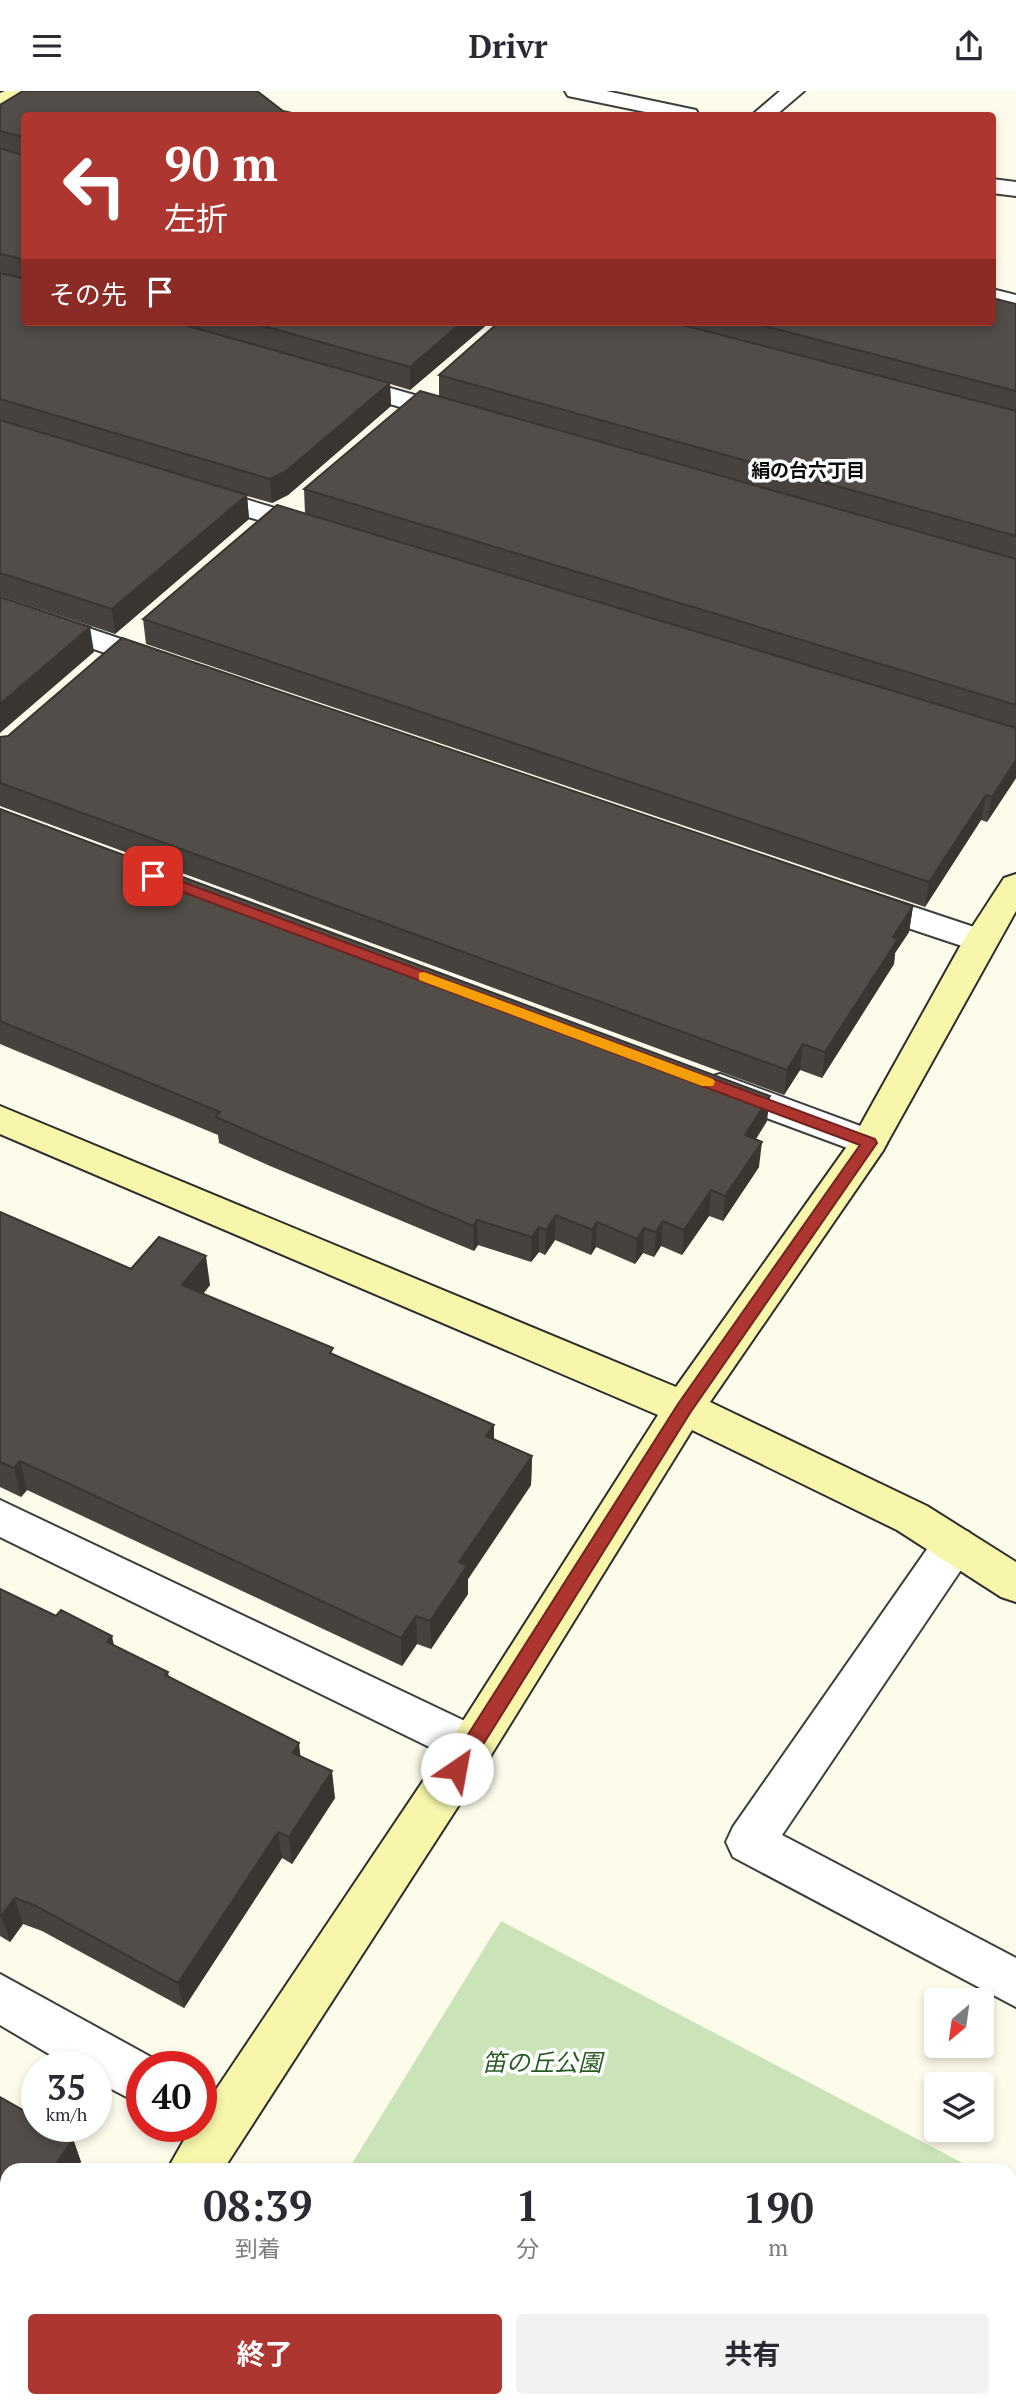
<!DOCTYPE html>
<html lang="ja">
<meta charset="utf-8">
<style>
:root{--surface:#fff;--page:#f2f2f3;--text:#2b2b33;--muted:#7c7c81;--accent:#ad3630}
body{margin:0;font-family:"PT Serif","Noto Sans JP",serif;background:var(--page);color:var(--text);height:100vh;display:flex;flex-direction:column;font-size:26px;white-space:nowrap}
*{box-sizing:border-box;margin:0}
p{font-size:23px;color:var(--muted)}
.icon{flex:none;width:38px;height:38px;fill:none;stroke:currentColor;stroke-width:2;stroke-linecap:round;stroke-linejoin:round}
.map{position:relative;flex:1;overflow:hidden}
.drawer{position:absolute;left:0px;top:2072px;width:1017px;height:245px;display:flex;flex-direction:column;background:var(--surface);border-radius:21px 21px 0 0;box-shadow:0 4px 10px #0003}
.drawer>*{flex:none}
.top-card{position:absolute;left:21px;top:21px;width:975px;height:214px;border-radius:7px;box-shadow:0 4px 10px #0003;background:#ad3630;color:#fff;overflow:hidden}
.needle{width:46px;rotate:209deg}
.controls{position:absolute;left:924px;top:1897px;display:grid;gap:14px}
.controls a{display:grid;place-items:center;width:70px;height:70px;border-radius:7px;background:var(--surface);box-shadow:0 4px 10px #0003;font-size:35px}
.speed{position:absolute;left:21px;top:1960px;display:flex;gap:14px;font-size:35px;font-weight:700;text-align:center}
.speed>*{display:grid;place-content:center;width:91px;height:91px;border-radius:50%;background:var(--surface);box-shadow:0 4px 10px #0003;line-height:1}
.speed small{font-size:18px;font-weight:400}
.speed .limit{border:10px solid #d22;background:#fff;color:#111}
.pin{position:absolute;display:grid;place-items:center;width:60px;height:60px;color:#fff;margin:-30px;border-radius:14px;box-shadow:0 4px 10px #0006}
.me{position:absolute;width:77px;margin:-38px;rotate:33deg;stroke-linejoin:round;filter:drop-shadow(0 0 5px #0008)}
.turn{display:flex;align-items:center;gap:24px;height:147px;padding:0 28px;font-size:32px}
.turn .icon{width:91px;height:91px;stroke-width:2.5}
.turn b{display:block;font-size:49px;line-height:60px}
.then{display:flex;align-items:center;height:66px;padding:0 28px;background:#0003;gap:14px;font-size:26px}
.eta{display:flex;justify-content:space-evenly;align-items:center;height:119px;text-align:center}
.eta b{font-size:42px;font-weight:700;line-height:49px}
.action{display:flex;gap:14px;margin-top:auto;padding:14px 28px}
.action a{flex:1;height:80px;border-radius:7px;background:var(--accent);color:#fff;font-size:28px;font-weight:700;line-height:80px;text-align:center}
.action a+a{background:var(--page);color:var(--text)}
header{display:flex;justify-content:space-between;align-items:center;height:91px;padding:0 28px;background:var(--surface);font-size:32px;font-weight:700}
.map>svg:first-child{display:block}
.green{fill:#cae4b8}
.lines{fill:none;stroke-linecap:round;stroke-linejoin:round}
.street-casing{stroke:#3e3e3e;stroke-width:4}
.secondary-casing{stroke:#2d2d2d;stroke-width:4}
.street{fill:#fff;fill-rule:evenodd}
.secondary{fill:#f7f6ab;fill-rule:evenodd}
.wall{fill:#47423e}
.shaded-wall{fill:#393632}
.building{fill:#524d48;stroke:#393632;stroke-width:2}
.route{fill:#ad3630;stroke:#70231f;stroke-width:2}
.slow{fill:#f59e0b}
.labels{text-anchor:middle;stroke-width:7;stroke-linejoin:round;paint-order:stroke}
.far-neighbourhood-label{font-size:19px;font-weight:bold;fill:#0b0b0b;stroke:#fff}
.near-park-label{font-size:24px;font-style:italic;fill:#285b22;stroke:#fff}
</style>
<header><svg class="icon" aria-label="menu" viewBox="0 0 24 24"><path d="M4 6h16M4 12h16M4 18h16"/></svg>Drivr<svg class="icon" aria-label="share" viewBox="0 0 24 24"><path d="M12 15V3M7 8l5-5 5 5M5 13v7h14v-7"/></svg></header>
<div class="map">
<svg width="1016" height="2317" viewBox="0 0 1016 2317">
<rect width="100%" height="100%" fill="#fdfbea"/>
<path class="green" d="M 501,1830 L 976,2079 L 348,2079 Z
M 1010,2106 L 1016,2114 L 1016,2205 L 1010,2207 Z
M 206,2310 L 740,2310 L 722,2317 L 202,2317 Z"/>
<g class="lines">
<g class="street-casing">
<path id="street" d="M 565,0 L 606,0 L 696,19 L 699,24 L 660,24 L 568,5 Z
M 780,0 L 804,0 L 776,24 L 752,24 Z
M 992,88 L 1016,91 L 1016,105 L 992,102 Z
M 992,198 L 1016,204 L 1016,218 L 992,212 Z
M 341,283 L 467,319 L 471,325 L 467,331 L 458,333 L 332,296 L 328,291 L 332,286 Z
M 198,394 L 325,432 L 329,438 L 325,444 L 315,446 L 188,408 L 184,402 L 188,396 Z
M 0,507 L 174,566 L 178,572 L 174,578 L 163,581 L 152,578 L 0,526 Z
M 863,799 L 992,842 L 997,850 L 992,858 L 980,861 L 851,818 L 846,810 L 851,802 Z
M 720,983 L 882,1043 L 887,1052 L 882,1061 L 869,1065 L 707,1005 L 702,996 L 707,987 Z
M 0,1409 L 488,1641 L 495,1655 L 488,1669 L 472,1675 L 456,1669 L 0,1446 Z
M 954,1436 L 969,1441 L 975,1454 L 969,1467 L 782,1744 L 1016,1867 L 1016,1916 L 733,1766 L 726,1751 L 733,1736 L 939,1441 Z
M 0,1883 L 160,1971 L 162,1976 L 142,1976 L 142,2014 L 96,1990 L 96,1976 L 71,1976 L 0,1934 Z
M 1016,2236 L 1016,2290 L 1010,2292 L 1010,2238 Z
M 850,2310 L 921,2310 L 918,2317 L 847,2317 Z"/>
</g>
<g class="secondary-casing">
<path id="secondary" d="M 5,0 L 35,0 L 32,5 L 0,16 L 0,2 Z
M 1016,783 L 1016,820 L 882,1061 L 710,1311 L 927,1415 L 1016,1471 L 1016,1511 L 1001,1506 L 897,1439 L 692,1339 L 488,1669 L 223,2079 L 167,2079 L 192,2035 L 201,2035 L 201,2021 L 456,1641 L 658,1324 L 0,1043 L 0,1015 L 676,1296 L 855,1044 L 963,850 L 1004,787 Z
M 16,2310 L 74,2310 L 71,2317 L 13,2317 Z"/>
</g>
<use href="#street" class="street"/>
<use href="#secondary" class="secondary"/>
</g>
<path class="wall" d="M 23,0 L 24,231 L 490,231 L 410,299 L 390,293 L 391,315 L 288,404 L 272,412 L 247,405 L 249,428 L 115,543 L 0,505 L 0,14 Z
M 1016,213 L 1016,687 L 987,731 L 981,729 L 925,816 L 146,553 L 143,528 L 305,422 L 304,398 L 439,306 L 439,284 L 499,231 L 992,231 Z
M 0,646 L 913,815 L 909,841 L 895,862 L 894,873 L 822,987 L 800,979 L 784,1004 L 0,715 Z
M 0,718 L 767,1030 L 756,1048 L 759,1076 L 723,1130 L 709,1125 L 682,1164 L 661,1155 L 654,1166 L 643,1162 L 635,1173 L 596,1156 L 591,1164 L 555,1149 L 545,1164 L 539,1161 L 531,1171 L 478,1154 L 474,1160 L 270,1075 L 219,1052 L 218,1044 L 0,953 Z
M 0,1121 L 131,1178 L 210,1194 L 203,1203 L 334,1264 L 494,1334 L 494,1349 L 532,1365 L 531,1394 L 468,1488 L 468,1503 L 431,1558 L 417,1553 L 402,1575 L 27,1399 L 21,1406 L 0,1396 Z
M 0,1498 L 168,1581 L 169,1586 L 300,1665 L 335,1707 L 292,1773 L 282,1767 L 184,1917 L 42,1840 L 23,1833 L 10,1851 L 0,1845 Z
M 0,2006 L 73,2048 L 81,2071 L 7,2079 L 7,2177 L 0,2173 Z"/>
<path class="shaded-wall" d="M 462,231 L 490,231 L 410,299 L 410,276 Z
M 390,292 L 391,315 L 288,404 L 272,412 L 270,388 Z
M 247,404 L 249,428 L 115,543 L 112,518 Z
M 90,536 L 94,561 L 0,642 L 0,613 Z
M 1016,669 L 1016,687 L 987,731 L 992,706 Z
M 986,704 L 981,729 L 925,816 L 929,791 Z
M 913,815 L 909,841 L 895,862 L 894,873 L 822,987 L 825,961 L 893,846 Z
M 803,953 L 800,979 L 784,1004 L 787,979 Z
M 770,1005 L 767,1030 L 742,1069 L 745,1044 Z
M 762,1051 L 759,1076 L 723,1130 L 725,1105 Z
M 711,1099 L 709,1125 L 682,1164 L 684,1139 Z
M 556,1124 L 555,1149 L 545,1164 L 546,1139 Z
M 477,1129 L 478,1154 L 474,1160 L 473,1135 Z
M 663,1130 L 661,1155 L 654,1166 L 656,1141 Z
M 597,1131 L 596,1156 L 591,1164 L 592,1139 Z
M 539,1136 L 539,1161 L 531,1171 L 532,1146 Z
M 644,1137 L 643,1162 L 635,1173 L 637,1148 Z
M 206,1165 L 210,1194 L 187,1223 L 182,1194 Z
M 494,1334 L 494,1363 L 486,1345 Z
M 532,1365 L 531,1394 L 468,1488 L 468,1503 L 431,1558 L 430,1530 L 459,1471 Z
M 20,1370 L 27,1399 L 21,1406 L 14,1377 Z
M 416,1525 L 417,1553 L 402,1575 L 401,1547 Z
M 112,1545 L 118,1573 L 107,1551 Z
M 299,1652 L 302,1679 L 293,1662 Z
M 332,1680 L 335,1707 L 292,1773 L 289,1746 Z
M 278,1741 L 282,1767 L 184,1917 L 178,1892 Z
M 15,1807 L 23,1833 L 10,1851 L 1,1825 Z
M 73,2048 L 81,2071 L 75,2079 L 52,2079 Z
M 7,2146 L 7,2173 L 0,2157 Z"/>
<path class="building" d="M 23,0 L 257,0 L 283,20 L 301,24 L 24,24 L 24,231 L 174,231 L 390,292 L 286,380 L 270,388 L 0,308 L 0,182 L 22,187 L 23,168 L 0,163 L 0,57 L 22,64 L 23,46 L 0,40 L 0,14 Z
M 992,207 L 1016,213 L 1016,300 L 749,231 L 992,231 Z
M 249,231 L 462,231 L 410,276 Z
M 499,231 L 671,231 L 1016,320 L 1016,445 L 439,284 Z
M 420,300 L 1016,468 L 1016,614 L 304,398 Z
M 0,329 L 247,404 L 112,518 L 0,482 Z
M 277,414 L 1016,637 L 1016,669 L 992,706 L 986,704 L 929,791 L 143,528 Z
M 0,506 L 90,536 L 0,613 Z
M 122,547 L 913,815 L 893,846 L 898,848 L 825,961 L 803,953 L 787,979 L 0,692 L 0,646 L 8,645 Z
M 0,718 L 770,1005 L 745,1044 L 762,1051 L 725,1105 L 711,1099 L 684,1139 L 663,1130 L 656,1141 L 644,1137 L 637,1148 L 597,1131 L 592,1139 L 556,1124 L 546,1139 L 539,1136 L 532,1146 L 477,1129 L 473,1135 L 268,1049 L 216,1026 L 220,1021 L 0,930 Z
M 0,1121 L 131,1178 L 159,1146 L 206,1165 L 182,1194 L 333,1257 L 330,1262 L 494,1334 L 486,1345 L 532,1365 L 459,1471 L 467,1475 L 430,1530 L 416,1525 L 401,1547 L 20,1370 L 14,1377 L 0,1371 Z
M 0,1498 L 56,1525 L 61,1519 L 112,1545 L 107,1551 L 168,1581 L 165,1584 L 299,1652 L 293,1662 L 332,1680 L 289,1746 L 278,1741 L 178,1892 L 34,1814 L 15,1807 L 1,1825 L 0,1825 Z
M 0,2006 L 37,2027 L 37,2035 L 51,2035 L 73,2048 L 52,2079 L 7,2079 L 7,2146 L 0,2157 Z"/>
<path class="route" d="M 153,780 L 875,1048 L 877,1052 L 690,1322 L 464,1684 L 457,1686 L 450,1684 L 448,1678 L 450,1672 L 678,1313 L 860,1054 L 148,788 L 148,781 Z"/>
<path class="slow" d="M 424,881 L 713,988 L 715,991 L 713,995 L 702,995 L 419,889 L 419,882 Z"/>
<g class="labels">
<g class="far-neighbourhood-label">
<text x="808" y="386">絹の台六丁目</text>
</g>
<g class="near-park-label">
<text x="542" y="1980">笛の丘公園</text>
</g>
</g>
</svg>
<div class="controls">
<a><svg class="needle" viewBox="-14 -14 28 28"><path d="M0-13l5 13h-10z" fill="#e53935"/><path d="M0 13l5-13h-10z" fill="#7c7c81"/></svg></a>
<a><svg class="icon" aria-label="layers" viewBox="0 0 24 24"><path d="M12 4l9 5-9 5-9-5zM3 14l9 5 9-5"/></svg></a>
</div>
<div class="speed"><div>35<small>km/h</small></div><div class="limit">40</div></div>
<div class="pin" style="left:153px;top:785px;background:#d93025"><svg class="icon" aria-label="arrive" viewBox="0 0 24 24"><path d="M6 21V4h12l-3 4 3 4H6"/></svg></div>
<svg class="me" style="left:457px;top:1678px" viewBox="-20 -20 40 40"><circle r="19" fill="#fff"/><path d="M0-13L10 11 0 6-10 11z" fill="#ad3630"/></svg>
<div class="top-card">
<div class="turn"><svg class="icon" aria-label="left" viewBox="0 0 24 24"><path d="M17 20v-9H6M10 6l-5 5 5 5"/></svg><div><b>90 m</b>左折</div></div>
<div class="then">その先<svg class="icon" aria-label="arrive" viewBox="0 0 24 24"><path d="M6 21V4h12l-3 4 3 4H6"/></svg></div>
</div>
<section class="drawer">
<div class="eta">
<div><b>08:39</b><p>到着</p></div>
<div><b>1</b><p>分</p></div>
<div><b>190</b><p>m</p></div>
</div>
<div class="action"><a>終了</a><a>共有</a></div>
</section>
</div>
